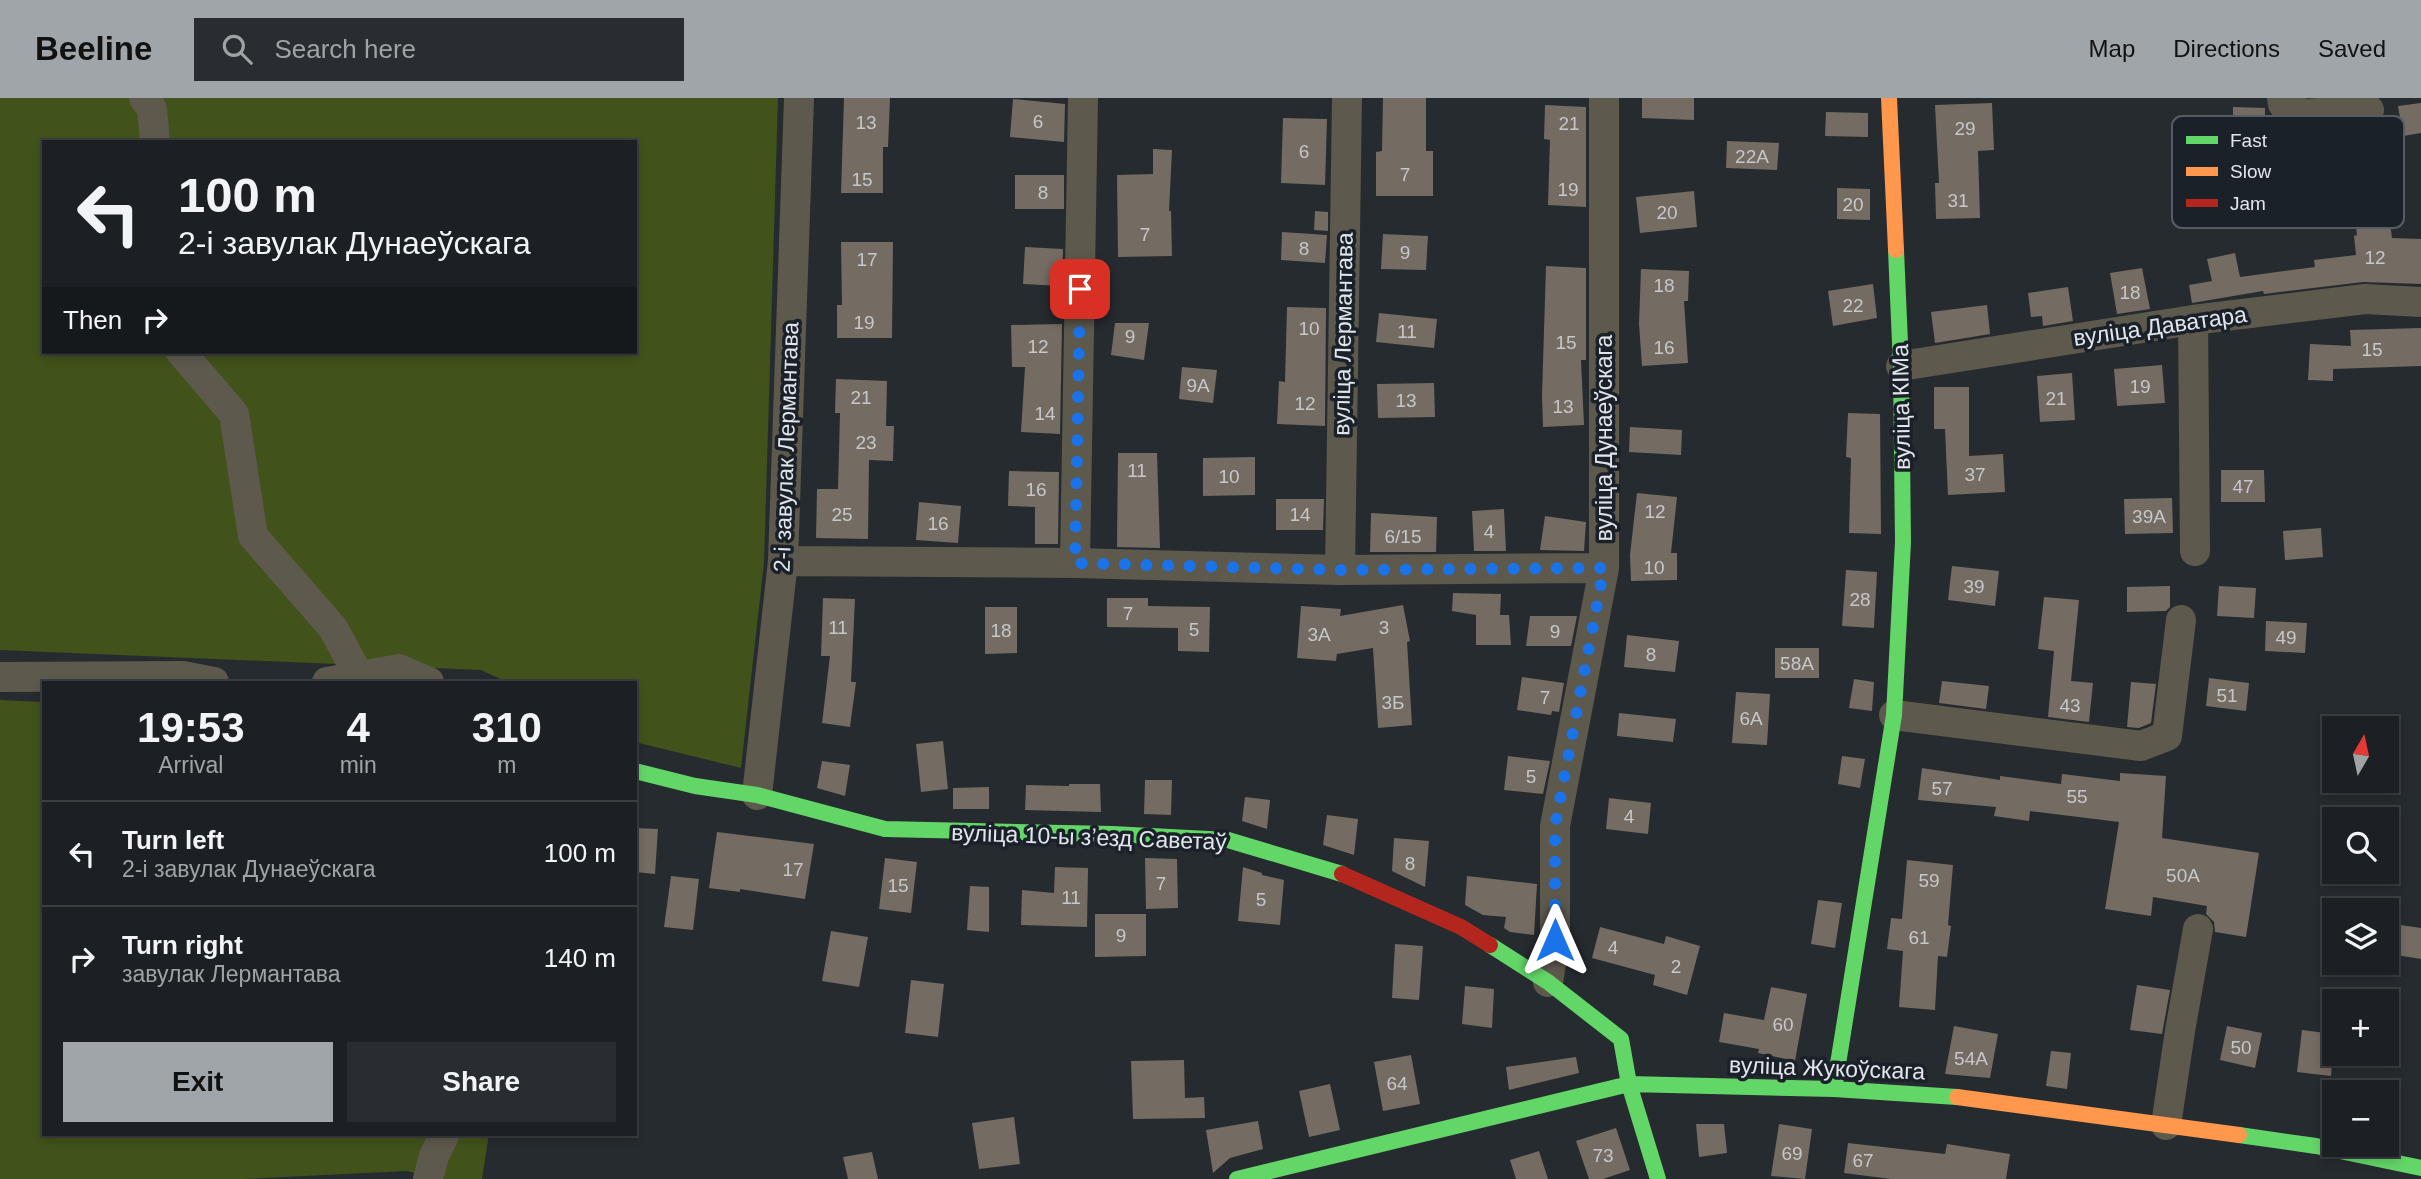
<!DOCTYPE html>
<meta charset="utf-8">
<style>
:root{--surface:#1c2024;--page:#292d31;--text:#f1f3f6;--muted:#a0a3a6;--line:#3a3e41;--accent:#a0a5aa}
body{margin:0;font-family:Arial,sans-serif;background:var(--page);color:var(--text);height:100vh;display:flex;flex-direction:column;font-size:26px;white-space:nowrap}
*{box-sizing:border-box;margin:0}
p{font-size:23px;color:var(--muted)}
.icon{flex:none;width:38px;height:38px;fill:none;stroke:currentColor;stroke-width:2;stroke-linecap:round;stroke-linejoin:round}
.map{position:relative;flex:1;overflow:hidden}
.side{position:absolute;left:42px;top:583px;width:595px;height:455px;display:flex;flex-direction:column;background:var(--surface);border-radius:0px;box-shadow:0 4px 10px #0003,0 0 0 2px var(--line)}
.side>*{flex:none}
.banner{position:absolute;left:42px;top:42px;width:595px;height:214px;border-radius:0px;box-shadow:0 4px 10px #0003,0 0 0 2px var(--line);background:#1c2024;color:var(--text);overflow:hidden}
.needle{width:46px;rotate:9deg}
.tools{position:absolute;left:2322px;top:618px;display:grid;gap:14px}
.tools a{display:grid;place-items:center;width:77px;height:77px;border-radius:0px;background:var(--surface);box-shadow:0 4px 10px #0003,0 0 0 2px var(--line);font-size:35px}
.pin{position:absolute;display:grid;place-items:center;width:60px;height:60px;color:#fff;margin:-30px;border-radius:14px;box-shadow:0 4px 10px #0006}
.me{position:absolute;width:77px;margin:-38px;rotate:0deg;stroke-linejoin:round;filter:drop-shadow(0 0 5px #0008)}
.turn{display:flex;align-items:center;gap:24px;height:147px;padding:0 21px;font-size:32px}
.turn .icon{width:91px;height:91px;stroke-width:2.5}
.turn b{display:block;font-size:49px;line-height:60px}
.then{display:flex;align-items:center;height:66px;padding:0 21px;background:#0003;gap:14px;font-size:26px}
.eta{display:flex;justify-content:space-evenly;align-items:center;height:119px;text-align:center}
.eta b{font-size:42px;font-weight:800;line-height:49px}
.button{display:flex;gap:14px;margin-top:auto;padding:14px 21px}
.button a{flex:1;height:80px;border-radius:0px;background:var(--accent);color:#111;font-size:28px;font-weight:800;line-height:80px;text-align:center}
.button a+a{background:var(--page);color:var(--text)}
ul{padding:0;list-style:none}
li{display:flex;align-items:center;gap:21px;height:105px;padding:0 21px;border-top:2px solid var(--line)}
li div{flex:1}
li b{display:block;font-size:26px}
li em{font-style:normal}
header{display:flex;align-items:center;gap:42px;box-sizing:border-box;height:98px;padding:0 35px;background:var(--accent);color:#111}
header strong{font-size:33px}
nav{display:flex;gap:38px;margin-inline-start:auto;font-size:24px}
.search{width:490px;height:63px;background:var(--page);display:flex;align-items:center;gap:18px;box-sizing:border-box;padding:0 24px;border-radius:0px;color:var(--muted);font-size:26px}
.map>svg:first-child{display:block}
.green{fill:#41521a;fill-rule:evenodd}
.building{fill:#746b62}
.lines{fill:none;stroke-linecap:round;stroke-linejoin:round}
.street{stroke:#5e594d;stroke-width:30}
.fast{stroke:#63d668;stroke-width:16}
.slow{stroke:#ff974d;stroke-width:16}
.jam{stroke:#b3261e;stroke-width:16}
.route{stroke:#1a73e8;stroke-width:12;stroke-dasharray:0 21.6}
.labels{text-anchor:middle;stroke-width:7;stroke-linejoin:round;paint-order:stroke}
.number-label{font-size:19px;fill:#c6c7ca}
.street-label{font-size:23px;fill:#e1e6ec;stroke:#1a2129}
.key{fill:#1a2129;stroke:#565c64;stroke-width:2}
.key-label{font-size:19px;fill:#e1e6ec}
</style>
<header>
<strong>Beeline</strong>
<div class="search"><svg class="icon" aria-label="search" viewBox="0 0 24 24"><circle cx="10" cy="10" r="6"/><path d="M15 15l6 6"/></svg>Search here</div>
<nav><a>Map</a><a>Directions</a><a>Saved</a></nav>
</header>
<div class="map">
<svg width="2421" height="1081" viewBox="0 0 2421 1081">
<rect width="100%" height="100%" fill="#262b30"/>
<path class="green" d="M 0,0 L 778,0 L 764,465 L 741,670 L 635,644 L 635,584 L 507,584 L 481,572 L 0,552 ZM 44,44 L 635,44 L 635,254 L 44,254 Z
M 0,602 L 44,604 L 44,1036 L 489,1036 L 482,1081 L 441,1081 L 406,1073 L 246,1081 L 0,1081 Z"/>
<path class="building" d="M 844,0 L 890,0 L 888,49 L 883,49 L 883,95 L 841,95 Z
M 1383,0 L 1426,0 L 1426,53 L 1433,53 L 1433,98 L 1376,98 L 1376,54 L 1382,53 Z
M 1642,0 L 1694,0 L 1694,22 L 1642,20 Z
M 1013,1 L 1065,6 L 1064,44 L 1010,39 Z
M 1992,5 L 1994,52 L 1978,53 L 1980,120 L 1936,121 L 1935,85 L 1939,85 L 1935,7 Z
M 2421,5 L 2421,35 L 2403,38 L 2398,8 Z
M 1545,7 L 1586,9 L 1586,109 L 1548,107 L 1550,42 L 1544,41 Z
M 2233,9 L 2265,10 L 2265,43 L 2233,43 Z
M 1826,14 L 1868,15 L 1868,39 L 1825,38 Z
M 1283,20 L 1327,21 L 1325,87 L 1281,85 Z
M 1727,43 L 1779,45 L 1777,72 L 1726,70 Z
M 2389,43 L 2396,102 L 2387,103 L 2392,140 L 2421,141 L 2421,186 L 2363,184 L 2264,196 L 2263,193 L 2192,205 L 2189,187 L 2212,183 L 2207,161 L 2235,155 L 2240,179 L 2315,169 L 2314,162 L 2356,157 L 2354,138 L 2357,137 L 2347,47 Z
M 1153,51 L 1172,52 L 1169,113 L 1171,113 L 1172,158 L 1118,159 L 1117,77 L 1153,76 Z
M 1015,77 L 1064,77 L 1064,111 L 1015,111 Z
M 1837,90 L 1870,91 L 1870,122 L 1837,121 Z
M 1694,93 L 1697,129 L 1640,135 L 1636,99 Z
M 1315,113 L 1328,114 L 1328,133 L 1314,132 Z
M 1282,134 L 1327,137 L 1325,165 L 1281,162 Z
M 1383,136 L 1428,138 L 1426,172 L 1381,171 Z
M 841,144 L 893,144 L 892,240 L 837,240 L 837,207 L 842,207 Z
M 1025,149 L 1063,151 L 1062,188 L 1023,186 Z
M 1546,168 L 1586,170 L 1586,262 L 1581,262 L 1584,327 L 1543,329 L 1542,297 Z
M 2142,170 L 2150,211 L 2117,216 L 2110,175 Z
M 1641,171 L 1689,173 L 1688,203 L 1684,203 L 1688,265 L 1642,268 L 1639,226 Z
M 1873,186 L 1877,220 L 1833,228 L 1828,193 Z
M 2068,189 L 2073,223 L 2043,228 L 2042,218 L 2031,219 L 2028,195 Z
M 1987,207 L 1990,236 L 1935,245 L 1931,214 Z
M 1287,209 L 1326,210 L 1325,328 L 1277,326 L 1279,283 L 1285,284 Z
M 1379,215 L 1437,221 L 1434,250 L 1376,244 Z
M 1115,225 L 1149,225 L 1144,262 L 1111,257 Z
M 1062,226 L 1060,336 L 1021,334 L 1025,269 L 1012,269 L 1011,227 Z
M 2421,230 L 2421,268 L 2333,271 L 2333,283 L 2308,282 L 2310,246 L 2351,248 L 2350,232 Z
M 2162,267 L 2165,305 L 2117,308 L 2114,271 Z
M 1182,269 L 1217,272 L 1213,305 L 1179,301 Z
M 2072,275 L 2075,322 L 2040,324 L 2037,278 Z
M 836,281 L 887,283 L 886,328 L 894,328 L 893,363 L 869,362 L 868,441 L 816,440 L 817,391 L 838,391 L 840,315 L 835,315 Z
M 1434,285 L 1435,319 L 1378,320 L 1377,286 Z
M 1934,289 L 1969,289 L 1969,358 L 2003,356 L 2005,394 L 1948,397 L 1945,331 L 1934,331 Z
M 1848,315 L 1880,316 L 1881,436 L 1849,435 L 1851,360 L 1846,359 Z
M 1630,329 L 1682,332 L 1681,357 L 1629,354 Z
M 1118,355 L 1157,355 L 1160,450 L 1117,449 Z
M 1255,359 L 1255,397 L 1203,398 L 1203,360 Z
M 2221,372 L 2264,372 L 2265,404 L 2221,404 Z
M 1009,373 L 1059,374 L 1058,446 L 1035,446 L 1035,409 L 1008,408 Z
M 1637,395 L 1677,399 L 1671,455 L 1677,455 L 1677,482 L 1631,483 L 1630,457 Z
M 2172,400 L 2173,435 L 2125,436 L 2124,401 Z
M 1276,401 L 1324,401 L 1323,432 L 1276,432 Z
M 919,404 L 961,408 L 958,445 L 916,442 Z
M 1504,411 L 1506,453 L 1474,453 L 1472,413 Z
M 1371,415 L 1437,419 L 1436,454 L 1370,454 Z
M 1545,418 L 1586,424 L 1584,453 L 1540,452 Z
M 2321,430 L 2323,459 L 2285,462 L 2283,433 Z
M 1952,468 L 1999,473 L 1995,508 L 1948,502 Z
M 1846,472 L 1877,474 L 1874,530 L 1842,528 Z
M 2170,488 L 2170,509 L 2166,513 L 2127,514 L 2127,489 Z
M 2219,488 L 2256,490 L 2254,520 L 2217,518 Z
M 1453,495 L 1501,496 L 1500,517 L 1509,517 L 1511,547 L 1476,547 L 1476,517 L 1452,513 Z
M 2044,499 L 2079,502 L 2071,583 L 2093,585 L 2089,624 L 2048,619 L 2054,553 L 2038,551 Z
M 823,500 L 855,501 L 851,584 L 856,584 L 850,629 L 822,625 L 830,558 L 821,558 Z
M 1107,500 L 1148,500 L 1148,508 L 1210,509 L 1209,554 L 1178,553 L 1178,530 L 1107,529 Z
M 1403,507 L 1410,543 L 1407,544 L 1412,627 L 1378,630 L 1373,550 L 1337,556 L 1336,563 L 1297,560 L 1301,508 L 1341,511 L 1340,518 Z
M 985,509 L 1017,509 L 1017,555 L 985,556 Z
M 1530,518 L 1577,518 L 1571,548 L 1526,548 Z
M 2266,523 L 2307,525 L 2305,555 L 2265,553 Z
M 1627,537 L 1679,543 L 1675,574 L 1624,569 Z
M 1775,550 L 1819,550 L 1819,580 L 1775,580 Z
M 1522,579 L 1564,585 L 1559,614 L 1552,613 L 1551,617 L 1517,612 Z
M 2209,580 L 2249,585 L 2246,613 L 2206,608 Z
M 1854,581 L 1874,584 L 1872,613 L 1849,610 Z
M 1942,583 L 1989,588 L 1986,611 L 1939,605 Z
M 2131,584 L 2156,586 L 2151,625 L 2139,630 L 2127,629 Z
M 1736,594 L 1770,596 L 1767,647 L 1732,645 Z
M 1619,615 L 1676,621 L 1673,644 L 1617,638 Z
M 943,643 L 948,691 L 921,694 L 916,646 Z
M 1508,658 L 1550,663 L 1543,696 L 1504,692 Z
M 1842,658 L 1865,661 L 1860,690 L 1838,686 Z
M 822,663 L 850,667 L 845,698 L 817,690 Z
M 1922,670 L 2000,682 L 2000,678 L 2061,686 L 2062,676 L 2120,683 L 2120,675 L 2166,678 L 2162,740 L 2259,755 L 2246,839 L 2215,834 L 2214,824 L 2206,816 L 2207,808 L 2153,799 L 2151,818 L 2105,811 L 2119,724 L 2030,713 L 2029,723 L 1994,718 L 1996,709 L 1918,702 Z
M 1145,682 L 1172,682 L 1171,717 L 1144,716 Z
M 1069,686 L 1100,686 L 1101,714 L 1025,712 L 1026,687 L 1069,688 Z
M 989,689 L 989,711 L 953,711 L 953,690 Z
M 1245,699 L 1270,702 L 1267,731 L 1242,723 Z
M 1609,700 L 1651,705 L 1648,736 L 1606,731 Z
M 1327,717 L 1358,721 L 1354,757 L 1323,747 Z
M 635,730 L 658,731 L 655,776 L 635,774 Z
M 717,734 L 814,746 L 805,801 L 740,791 L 740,794 L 709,790 Z
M 1394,740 L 1429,743 L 1425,789 L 1392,773 Z
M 885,760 L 917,764 L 911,815 L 879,811 Z
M 1145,760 L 1177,761 L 1178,810 L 1146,811 Z
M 1907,762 L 1953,767 L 1948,827 L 1951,828 L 1947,859 L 1938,858 L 1935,912 L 1899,909 L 1903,853 L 1887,851 L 1891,820 L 1902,821 Z
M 1055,769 L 1088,770 L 1087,829 L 1021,827 L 1022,792 L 1054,795 Z
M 1243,769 L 1262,775 L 1262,777 L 1284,782 L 1280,827 L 1238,823 Z
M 671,778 L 699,781 L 693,832 L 664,829 Z
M 1467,778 L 1537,786 L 1534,837 L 1510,834 L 1504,830 L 1506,819 L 1483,817 L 1465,807 Z
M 970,788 L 989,789 L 989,834 L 967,832 Z
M 1818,802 L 1842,805 L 1835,850 L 1811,846 Z
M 1095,816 L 1146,816 L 1146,858 L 1095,859 Z
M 2400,827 L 2421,830 L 2421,861 L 2396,857 Z
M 1600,829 L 1664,846 L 1666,838 L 1700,848 L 1687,897 L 1653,887 L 1655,877 L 1592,860 Z
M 831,833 L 868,839 L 859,889 L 822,883 Z
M 1395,846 L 1423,848 L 1419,902 L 1392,900 Z
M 911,882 L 944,886 L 938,939 L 905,935 Z
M 2137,887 L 2170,892 L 2162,936 L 2130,932 Z
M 1465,888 L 1494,891 L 1492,930 L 1462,926 Z
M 1771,889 L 1807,896 L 1795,963 L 1758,955 L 1759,951 L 1719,944 L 1724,915 L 1764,922 Z
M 1954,928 L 1998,936 L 1990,980 L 1945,976 Z
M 2227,928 L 2262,935 L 2255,970 L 2220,962 Z
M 2302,932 L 2334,936 L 2331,978 L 2297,974 Z
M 2051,953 L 2071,955 L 2067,991 L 2046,988 Z
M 1411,957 L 1420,1006 L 1383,1013 L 1374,964 Z
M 1576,959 L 1579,975 L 1509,992 L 1506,969 Z
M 1184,962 L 1185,1000 L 1204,999 L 1205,1020 L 1133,1021 L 1131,963 Z
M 1330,986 L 1340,1032 L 1309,1039 L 1299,993 Z
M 1014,1019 L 1020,1066 L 979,1071 L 972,1025 Z
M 1258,1023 L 1263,1051 L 1230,1060 L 1213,1075 L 1206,1032 Z
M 1696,1026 L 1724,1026 L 1727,1055 L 1699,1059 Z
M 1779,1026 L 1812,1031 L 1805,1081 L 1771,1078 Z
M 1616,1030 L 1630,1072 L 1603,1081 L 1589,1081 L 1576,1043 Z
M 1848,1045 L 1945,1056 L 1947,1046 L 2010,1056 L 2006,1081 L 1891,1081 L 1844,1075 Z
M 1539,1053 L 1548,1081 L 1516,1081 L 1510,1062 Z
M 872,1054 L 878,1081 L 848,1081 L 843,1059 Z"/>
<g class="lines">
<path class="street" d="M 144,0 L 152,11 L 155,44
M 2282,0 L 2283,6 L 2303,16 L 2369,12
M 2193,222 L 2195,453
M 181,254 L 234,316 L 253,438 L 333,530 L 359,578 L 358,584
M 1901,268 L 2193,222 L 2365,201 L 2421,204
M 783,463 L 1075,465 L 1340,472 L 1604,470
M 1075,465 L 1083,0
M 1340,472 L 1347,0
M 0,579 L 183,578 L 214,584
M 327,584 L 399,571 L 429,584
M 1894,617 L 2141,648 L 2167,638 L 2181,522
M 757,697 L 783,463 L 799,0
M 1548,884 L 1555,842 L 1555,728 L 1604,470 L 1604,0
M 2166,1027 L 2180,933 L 2198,831
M 428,1081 L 434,1058 L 445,1036"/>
<path class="fast" d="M 635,673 L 695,688 L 757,697 L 885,731 L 1112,736 L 1228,742 L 1342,776
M 1490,847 L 1548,884 L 1621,941 L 1629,986 L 1658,1081
M 1834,991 L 1894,617 L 1903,444 L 1901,268 L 1896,152
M 2239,1037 L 2316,1048 L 2421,1070
M 1237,1081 L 1629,986 L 1834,991 L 1957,999"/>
<path class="slow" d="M 1889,0 L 1896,152
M 1957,999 L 2239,1037"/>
<path class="jam" d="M 1342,776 L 1461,829 L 1490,847"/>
</g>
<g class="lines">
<path class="route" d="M 1080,191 L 1075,465 L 1340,472 L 1604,470 L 1555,728 L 1555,842"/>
</g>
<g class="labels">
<g class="number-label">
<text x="1038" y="30">6</text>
<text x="866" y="31">13</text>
<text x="1569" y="32">21</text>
<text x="1965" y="37">29</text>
<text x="1304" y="60">6</text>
<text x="1752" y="65">22А</text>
<text x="1405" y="83">7</text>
<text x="862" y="88">15</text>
<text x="1568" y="98">19</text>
<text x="1043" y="101">8</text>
<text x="1958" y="109">31</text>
<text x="1853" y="113">20</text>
<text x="1667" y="121">20</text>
<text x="1145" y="143">7</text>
<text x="1304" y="157">8</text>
<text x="1405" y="161">9</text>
<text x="2375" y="166">12</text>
<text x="867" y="168">17</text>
<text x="1664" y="194">18</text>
<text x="2130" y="201">18</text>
<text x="1853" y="214">22</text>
<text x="864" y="231">19</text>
<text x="1309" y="237">10</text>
<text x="1407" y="240">11</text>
<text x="1130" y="245">9</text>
<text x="1566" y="251">15</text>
<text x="1038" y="255">12</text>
<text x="1664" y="256">16</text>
<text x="2372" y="258">15</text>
<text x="1198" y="294">9А</text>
<text x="2140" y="295">19</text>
<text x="861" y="306">21</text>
<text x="2056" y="307">21</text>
<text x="1406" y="309">13</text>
<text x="1305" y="312">12</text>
<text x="1563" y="315">13</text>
<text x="1045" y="322">14</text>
<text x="866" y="351">23</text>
<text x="1137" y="379">11</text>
<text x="1975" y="383">37</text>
<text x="1229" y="385">10</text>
<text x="2243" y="395">47</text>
<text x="1036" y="398">16</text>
<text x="1655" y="420">12</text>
<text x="842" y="423">25</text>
<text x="1300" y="423">14</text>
<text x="2149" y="425">39А</text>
<text x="938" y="432">16</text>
<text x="1489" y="440">4</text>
<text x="1403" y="445">6/15</text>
<text x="1654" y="476">10</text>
<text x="1974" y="495">39</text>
<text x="1860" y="508">28</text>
<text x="1128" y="522">7</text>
<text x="838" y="536">11</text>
<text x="1384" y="536">3</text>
<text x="1194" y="538">5</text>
<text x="1001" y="539">18</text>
<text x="1555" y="540">9</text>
<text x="1319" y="543">3А</text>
<text x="2286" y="546">49</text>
<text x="1651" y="563">8</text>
<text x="1797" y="572">58А</text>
<text x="2227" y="604">51</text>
<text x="1545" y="606">7</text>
<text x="1393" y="611">3Б</text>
<text x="2070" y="614">43</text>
<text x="1751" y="627">6А</text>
<text x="1531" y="685">5</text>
<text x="1942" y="697">57</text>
<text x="2077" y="705">55</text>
<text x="1629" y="725">4</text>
<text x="1410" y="772">8</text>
<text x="793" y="778">17</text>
<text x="2183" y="784">50А</text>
<text x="1929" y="789">59</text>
<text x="1161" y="792">7</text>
<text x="898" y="794">15</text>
<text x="1071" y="806">11</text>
<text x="1261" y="808">5</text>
<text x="1121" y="844">9</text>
<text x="1919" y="846">61</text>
<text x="1613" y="856">4</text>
<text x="1676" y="875">2</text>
<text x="1783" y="933">60</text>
<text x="2241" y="956">50</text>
<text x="1971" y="967">54А</text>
<text x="1397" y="992">64</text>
<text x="1792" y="1062">69</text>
<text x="1603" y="1064">73</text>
<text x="1863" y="1069">67</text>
</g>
<g class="street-label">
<text transform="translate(2160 228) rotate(-8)" y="8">вуліца Даватара</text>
<text transform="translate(1343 236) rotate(-89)" y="8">вуліца Лермантава</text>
<text transform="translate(1901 309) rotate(-91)" y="8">вуліца КІМа</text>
<text transform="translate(1604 340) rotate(-90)" y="8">вуліца Дунаеўскага</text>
<text transform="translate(786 349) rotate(-88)" y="8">2-і завулак Лермантава</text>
<text transform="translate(1089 739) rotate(2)" y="8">вуліца 10-ы зʼезд Саветаў</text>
<text transform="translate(1827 970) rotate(2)" y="8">вуліца Жукоўскага</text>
</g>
</g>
<rect x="2172" y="18" width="232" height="112" rx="10" class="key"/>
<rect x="2186" y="38" width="32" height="8" fill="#63d668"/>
<rect x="2186" y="69" width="32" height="9" fill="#ff974d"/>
<rect x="2186" y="101" width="32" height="8" fill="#b3261e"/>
<g class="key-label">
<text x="2230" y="49">Fast</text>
<text x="2230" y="80">Slow</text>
<text x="2230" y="112">Jam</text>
</g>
</svg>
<div class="tools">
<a><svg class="needle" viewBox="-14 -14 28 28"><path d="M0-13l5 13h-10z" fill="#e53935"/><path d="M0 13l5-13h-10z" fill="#a0a3a6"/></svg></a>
<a><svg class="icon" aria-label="search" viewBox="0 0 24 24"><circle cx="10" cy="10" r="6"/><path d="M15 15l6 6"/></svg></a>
<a><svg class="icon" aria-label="layers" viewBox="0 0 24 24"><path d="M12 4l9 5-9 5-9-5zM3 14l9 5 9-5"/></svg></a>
<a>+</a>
<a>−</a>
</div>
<div class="pin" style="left:1080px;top:191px;background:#d93025"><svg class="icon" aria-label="arrive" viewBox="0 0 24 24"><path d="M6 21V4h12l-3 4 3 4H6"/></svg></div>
<svg class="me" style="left:1555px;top:842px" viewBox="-20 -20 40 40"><path d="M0-17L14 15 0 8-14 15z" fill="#1a73e8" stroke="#fff" stroke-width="4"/></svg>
<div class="banner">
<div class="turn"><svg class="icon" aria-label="left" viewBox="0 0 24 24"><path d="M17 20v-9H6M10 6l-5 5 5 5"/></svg><div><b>100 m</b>2-і завулак Дунаеўскага</div></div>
<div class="then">Then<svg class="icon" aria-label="right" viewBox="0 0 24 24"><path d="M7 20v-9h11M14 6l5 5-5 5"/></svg></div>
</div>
<section class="side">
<div class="eta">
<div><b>19:53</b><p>Arrival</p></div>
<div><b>4</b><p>min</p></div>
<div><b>310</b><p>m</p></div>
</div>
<ul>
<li><svg class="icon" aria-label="left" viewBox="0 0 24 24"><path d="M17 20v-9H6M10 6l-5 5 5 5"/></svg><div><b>Turn left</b><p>2-і завулак Дунаеўскага</p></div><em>100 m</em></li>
<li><svg class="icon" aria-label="right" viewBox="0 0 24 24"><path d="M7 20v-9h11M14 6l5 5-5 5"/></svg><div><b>Turn right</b><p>завулак Лермантава</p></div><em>140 m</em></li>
</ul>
<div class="button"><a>Exit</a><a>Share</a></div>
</section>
</div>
